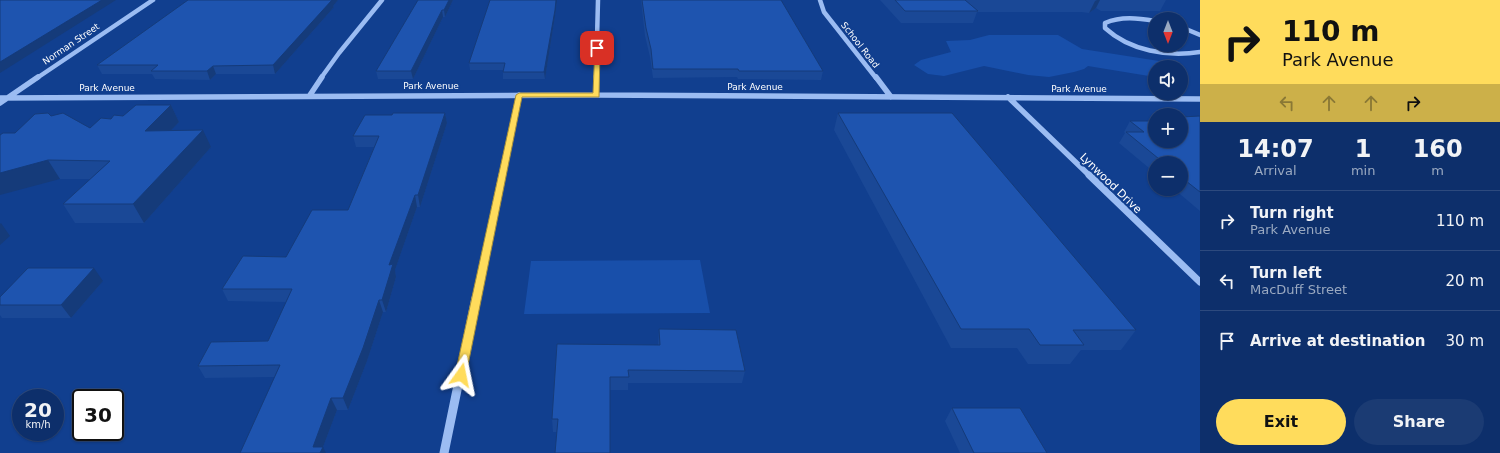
<!DOCTYPE html>
<meta charset="utf-8">
<style>
:root{--surface:#0d2f6b;--page:#1b3b73;--text:#f1f3f6;--muted:#9aa9c1;--line:#2d4a7e;--accent:#ffdc5c}
body{margin:0;font-family:"DejaVu Sans",sans-serif;background:var(--page);color:var(--text);height:100vh;display:flex;flex-direction:column;font-size:15px;white-space:nowrap}
*{box-sizing:border-box;margin:0}
p{font-size:13px;color:var(--muted)}
.icon{flex:none;width:22px;height:22px;fill:none;stroke:currentColor;stroke-width:2;stroke-linecap:round;stroke-linejoin:round}
.map{position:relative;flex:1;overflow:hidden}
.sheet{display:flex;flex-direction:column;background:var(--surface);width:300px}
.sheet>*{flex:none}
.banner{background:#ffdc5c;color:#111;overflow:hidden}
.needle{width:26px;rotate:180deg}
.buttons{position:absolute;left:1148px;top:12px;display:grid;gap:8px}
.buttons a{display:grid;place-items:center;width:40px;height:40px;border-radius:50%;background:var(--surface);box-shadow:0 1px 3px #0004,0 0 0 1px var(--line);font-size:20px}
.speed{position:absolute;left:12px;top:389px;display:flex;gap:8px;font-size:20px;font-weight:700;text-align:center}
.speed>*{display:grid;place-content:center;width:52px;height:52px;border-radius:50%;background:var(--surface);box-shadow:0 1px 3px #0004,0 0 0 1px var(--line);line-height:1}
.speed small{font-size:10px;font-weight:400}
.speed .limit{border:2px solid #111;border-radius:6px;background:#fff;color:#111}
.pin{position:absolute;display:grid;place-items:center;width:34px;height:34px;color:#fff;margin:-17px;border-radius:8px;box-shadow:0 2px 6px #0006}
.me{position:absolute;width:44px;margin:-22px;rotate:12deg;stroke-linejoin:round;filter:drop-shadow(0 0 3px #0008)}
.turn{display:flex;align-items:center;gap:14px;height:84px;padding:0 16px;font-size:18px}
.turn .icon{width:52px;height:52px;stroke-width:2.5}
.turn b{display:block;font-size:28px;line-height:34px}
.lanes{display:flex;align-items:center;height:38px;padding:0 16px;background:#0003;justify-content:center;gap:20px;direction:ltr}
.lanes .off{opacity:.35}
.eta{display:flex;justify-content:space-evenly;align-items:center;height:68px;text-align:center}
.eta b{font-size:24px;font-weight:700;line-height:28px}
.primary-button{display:flex;gap:8px;margin-top:auto;padding:8px 16px}
.primary-button a{flex:1;height:46px;border-radius:24px;background:var(--accent);color:#111;font-size:16px;font-weight:700;line-height:46px;text-align:center}
.primary-button a+a{background:var(--page);color:var(--text)}
ul{padding:0;list-style:none}
li{display:flex;align-items:center;gap:12px;height:60px;padding:0 16px;border-top:1px solid var(--line)}
li div{flex:1}
li b{display:block;font-size:15px}
li em{font-style:normal}
main{display:flex;flex:1;min-height:0}
.map>svg:first-child{display:block}
.green{fill:#184faa}
.lines{fill:none;stroke-linecap:round;stroke-linejoin:round}
.minor-far3{stroke:#9bbcf2;stroke-width:4.5}
.minor-far2{stroke:#9bbcf2;stroke-width:5.5}
.minor-far1{stroke:#9bbcf2;stroke-width:7}
.minor{stroke:#9bbcf2;stroke-width:9}
.wall{fill:#1a4896}
.shaded-wall{fill:#153b7a}
.building{fill:#1e54af;stroke:#153b7a}
.route{fill:#ffdc5c;stroke:#a68f3c}
.labels{text-anchor:middle;stroke-width:4;stroke-linejoin:round;paint-order:stroke}
.far-street-label{font-size:9px;fill:#fff;stroke:#113f8f}
.street-label{font-size:11px;fill:#fff;stroke:#113f8f}
</style>
<main>
<div class="map">
<svg width="1200" height="453" viewBox="0 0 1200 453">
<rect width="100%" height="100%" fill="#113f8f"/>
<path class="green" d="M 989,35 L 1058,35 L 1082,49 L 1159,61 L 1174,67 L 1155,67 L 1155,77 L 1088,66 L 1084,69 L 1074,72 L 1049,77 L 1028,75 L 984,66 L 944,76 L 928,74 L 914,65 L 921,60 L 951,52 L 946,41 L 970,40 Z
M 700,260 L 710,313 L 524,314 L 531,261 Z"/>
<g class="lines">
<path class="minor-far3" d="M 820,0 L 824,12 L 876,78
M 1155,21 C 1138,18 1121,16 1105,23 L 1105,28 C 1130,51 1168,57 1200,52
M 1181,27 L 1200,35
M 37,78 L 153,0
M 321,78 L 339,53 L 382,0
M 596,78 L 598,0"/>
<path class="minor-far2" d="M 876,77 L 891,97
M 310,95 L 322,77
M 596,95 L 596,77
M 1008,97 L 1090,176
M 0,98 L 596,95 L 1200,99
M 0,103 L 38,77
M 502,176 L 519,95"/>
<path class="minor-far1" d="M 1089,175 L 1200,282
M 476,299 L 502,175"/>
<path class="minor" d="M 444,453 L 476,298"/>
</g>
<path class="wall" d="M 188,0 L 338,0 L 333,6 L 334,7 L 275,74 L 216,74 L 210,80 L 155,79 L 152,74 L 102,74 L 97,65 Z
M 418,0 L 453,0 L 445,17 L 443,17 L 413,79 L 378,79 L 376,71 Z
M 490,0 L 557,0 L 555,16 L 545,79 L 503,79 L 503,70 L 470,70 L 469,63 Z
M 641,0 L 781,0 L 823,71 L 821,80 L 738,79 L 737,77 L 653,78 L 650,57 L 645,36 Z
M 880,0 L 1166,0 L 1160,11 L 1101,11 L 1096,8 L 1089,13 L 1081,12 L 977,12 L 973,23 L 901,23 Z
M 171,105 L 179,122 L 171,130 L 211,147 L 144,223 L 75,223 L 63,204 L 90,179 L 60,179 L 15,133 L 51,116 L 90,128 L 111,119 Z
M 445,113 L 447,123 L 420,207 L 417,207 L 395,270 L 396,277 L 386,312 L 383,312 L 367,361 L 348,410 L 337,410 L 323,447 L 274,377 L 205,378 L 198,366 L 268,341 L 287,302 L 228,301 L 222,289 L 286,257 L 348,210 L 374,147 L 356,147 L 353,136 L 392,115 Z
M 838,113 L 1136,330 L 1121,350 L 1081,350 L 1070,364 L 1028,364 L 1017,348 L 951,348 L 834,130 Z
M 1200,116 L 1200,211 L 1174,189 L 1181,189 L 1181,163 L 1155,163 L 1155,173 L 1119,143 L 1125,133 L 1124,132 L 1130,121 L 1155,141 Z
M 103,281 L 71,318 L 2,318 L 0,315 L 0,305 Z
M 659,329 L 745,371 L 742,383 L 628,383 L 628,390 L 610,390 L 557,432 L 553,432 L 552,419 L 557,344 L 658,345 Z
M 952,408 L 1047,453 L 960,453 L 945,421 Z"/>
<path class="shaded-wall" d="M 102,0 L 116,0 L 0,73 L 0,62 Z
M 330,0 L 338,0 L 333,6 L 334,7 L 275,74 L 273,65 Z
M 449,0 L 453,0 L 445,17 L 444,10 Z
M 556,0 L 557,0 L 555,16 L 545,79 L 544,72 Z
M 1097,0 L 1100,0 L 1096,8 L 1089,13 L 1095,1 Z
M 442,10 L 443,17 L 413,79 L 411,71 Z
M 213,66 L 216,74 L 210,80 L 207,71 Z
M 171,105 L 179,122 L 154,148 L 145,131 Z
M 445,113 L 447,123 L 420,207 L 418,195 Z
M 203,130 L 211,147 L 144,223 L 133,204 Z
M 48,160 L 60,179 L 0,195 L 0,173 Z
M 415,195 L 417,207 L 395,270 L 396,277 L 386,312 L 382,300 L 389,265 Z
M 1,223 L 10,236 L 0,245 L 0,224 Z
M 94,268 L 103,281 L 71,318 L 61,305 Z
M 379,300 L 383,312 L 367,361 L 348,410 L 343,398 Z
M 331,398 L 337,410 L 323,447 L 326,453 L 315,453 L 313,447 Z"/>
<path class="building" d="M 0,0 L 102,0 L 0,62 Z
M 188,0 L 332,0 L 273,65 L 213,66 L 207,71 L 151,71 L 158,65 L 97,65 Z
M 418,0 L 449,0 L 444,10 L 442,10 L 411,71 L 376,71 Z
M 490,0 L 556,0 L 555,10 L 544,72 L 503,72 L 505,63 L 469,63 Z
M 642,0 L 781,0 L 823,71 L 739,71 L 738,69 L 653,69 L 651,49 L 646,28 Z
M 895,0 L 965,0 L 978,11 L 905,11 Z
M 136,105 L 171,105 L 145,131 L 203,130 L 133,204 L 63,204 L 110,161 L 48,160 L 0,173 L 0,135 L 3,133 L 15,133 L 35,114 L 48,113 L 51,116 L 63,113 L 90,128 L 101,118 L 111,119 L 114,115 L 123,116 Z
M 393,113 L 445,113 L 418,195 L 415,195 L 389,265 L 393,264 L 382,300 L 379,300 L 363,348 L 343,398 L 331,398 L 313,447 L 323,447 L 320,453 L 240,453 L 280,365 L 198,366 L 211,342 L 268,341 L 292,289 L 222,289 L 243,256 L 286,257 L 312,210 L 348,210 L 379,136 L 353,136 L 365,115 L 392,115 Z
M 838,113 L 952,113 L 1136,330 L 1073,330 L 1084,345 L 1040,345 L 1029,329 L 961,329 Z
M 1200,116 L 1200,192 L 1181,177 L 1181,163 L 1164,163 L 1126,132 L 1144,132 L 1130,121 L 1155,121 L 1155,141 L 1181,141 L 1181,117 Z
M 28,268 L 94,268 L 61,305 L 0,305 L 0,297 Z
M 659,329 L 736,330 L 745,371 L 628,370 L 629,377 L 610,377 L 610,453 L 555,453 L 558,419 L 552,419 L 557,344 L 660,345 Z
M 952,408 L 1020,408 L 1047,453 L 974,453 Z"/>
<path class="route" d="M 595,46 L 600,48 L 599,97 L 522,97 L 466,375 L 465,379 L 461,380 L 456,379 L 455,375 L 516,95 L 519,93 L 593,93 Z"/>
<g class="labels">
<g class="far-street-label">
<text transform="translate(71 44) rotate(-34)" y="3">Norman Street</text>
<text transform="translate(860 45) rotate(52)" y="3">School Road</text>
<text x="431" y="89">Park Avenue</text>
<text x="755" y="90">Park Avenue</text>
<text x="107" y="91">Park Avenue</text>
<text x="1079" y="92">Park Avenue</text>
</g>
<g class="street-label">
<text transform="translate(1111 183) rotate(44)" y="4">Lynwood Drive</text>
</g>
</g>
</svg>
<div class="buttons">
<a><svg class="needle" viewBox="-14 -14 28 28"><path d="M0-13l5 13h-10z" fill="#e53935"/><path d="M0 13l5-13h-10z" fill="#9aa9c1"/></svg></a>
<a><svg class="icon" aria-label="sound" viewBox="0 0 24 24"><path d="M4 9h4l5-4v14l-5-4H4zM17 9q2 3 0 6"/></svg></a>
<a>+</a>
<a>−</a>
</div>
<div class="speed"><div>20<small>km/h</small></div><div class="limit">30</div></div>
<div class="pin" style="left:597px;top:48px;background:#d93025"><svg class="icon" aria-label="arrive" viewBox="0 0 24 24"><path d="M6 21V4h12l-3 4 3 4H6"/></svg></div>
<svg class="me" style="left:461px;top:375px" viewBox="-20 -20 40 40"><path d="M0-17L14 15 0 8-14 15z" fill="#ffdc5c" stroke="#fff" stroke-width="4"/></svg>
</div>
<section class="sheet">
<div class="banner">
<div class="turn"><svg class="icon" aria-label="right" viewBox="0 0 24 24"><path d="M7 20v-9h11M14 6l5 5-5 5"/></svg><div><b>110 m</b>Park Avenue</div></div>
<div class="lanes"><svg class="icon off" aria-label="left" viewBox="0 0 24 24"><path d="M17 20v-9H6M10 6l-5 5 5 5"/></svg><svg class="icon off" aria-label="ahead" viewBox="0 0 24 24"><path d="M12 20V5M6 11l6-6 6 6"/></svg><svg class="icon off" aria-label="ahead" viewBox="0 0 24 24"><path d="M12 20V5M6 11l6-6 6 6"/></svg><svg class="icon" aria-label="right" viewBox="0 0 24 24"><path d="M7 20v-9h11M14 6l5 5-5 5"/></svg></div>
</div>
<div class="eta">
<div><b>14:07</b><p>Arrival</p></div>
<div><b>1</b><p>min</p></div>
<div><b>160</b><p>m</p></div>
</div>
<ul>
<li><svg class="icon" aria-label="right" viewBox="0 0 24 24"><path d="M7 20v-9h11M14 6l5 5-5 5"/></svg><div><b>Turn right</b><p>Park Avenue</p></div><em>110 m</em></li>
<li><svg class="icon" aria-label="left" viewBox="0 0 24 24"><path d="M17 20v-9H6M10 6l-5 5 5 5"/></svg><div><b>Turn left</b><p>MacDuff Street</p></div><em>20 m</em></li>
<li><svg class="icon" aria-label="arrive" viewBox="0 0 24 24"><path d="M6 21V4h12l-3 4 3 4H6"/></svg><div><b>Arrive at destination</b></div><em>30 m</em></li>
</ul>
<div class="primary-button"><a>Exit</a><a>Share</a></div>
</section>
</main>
